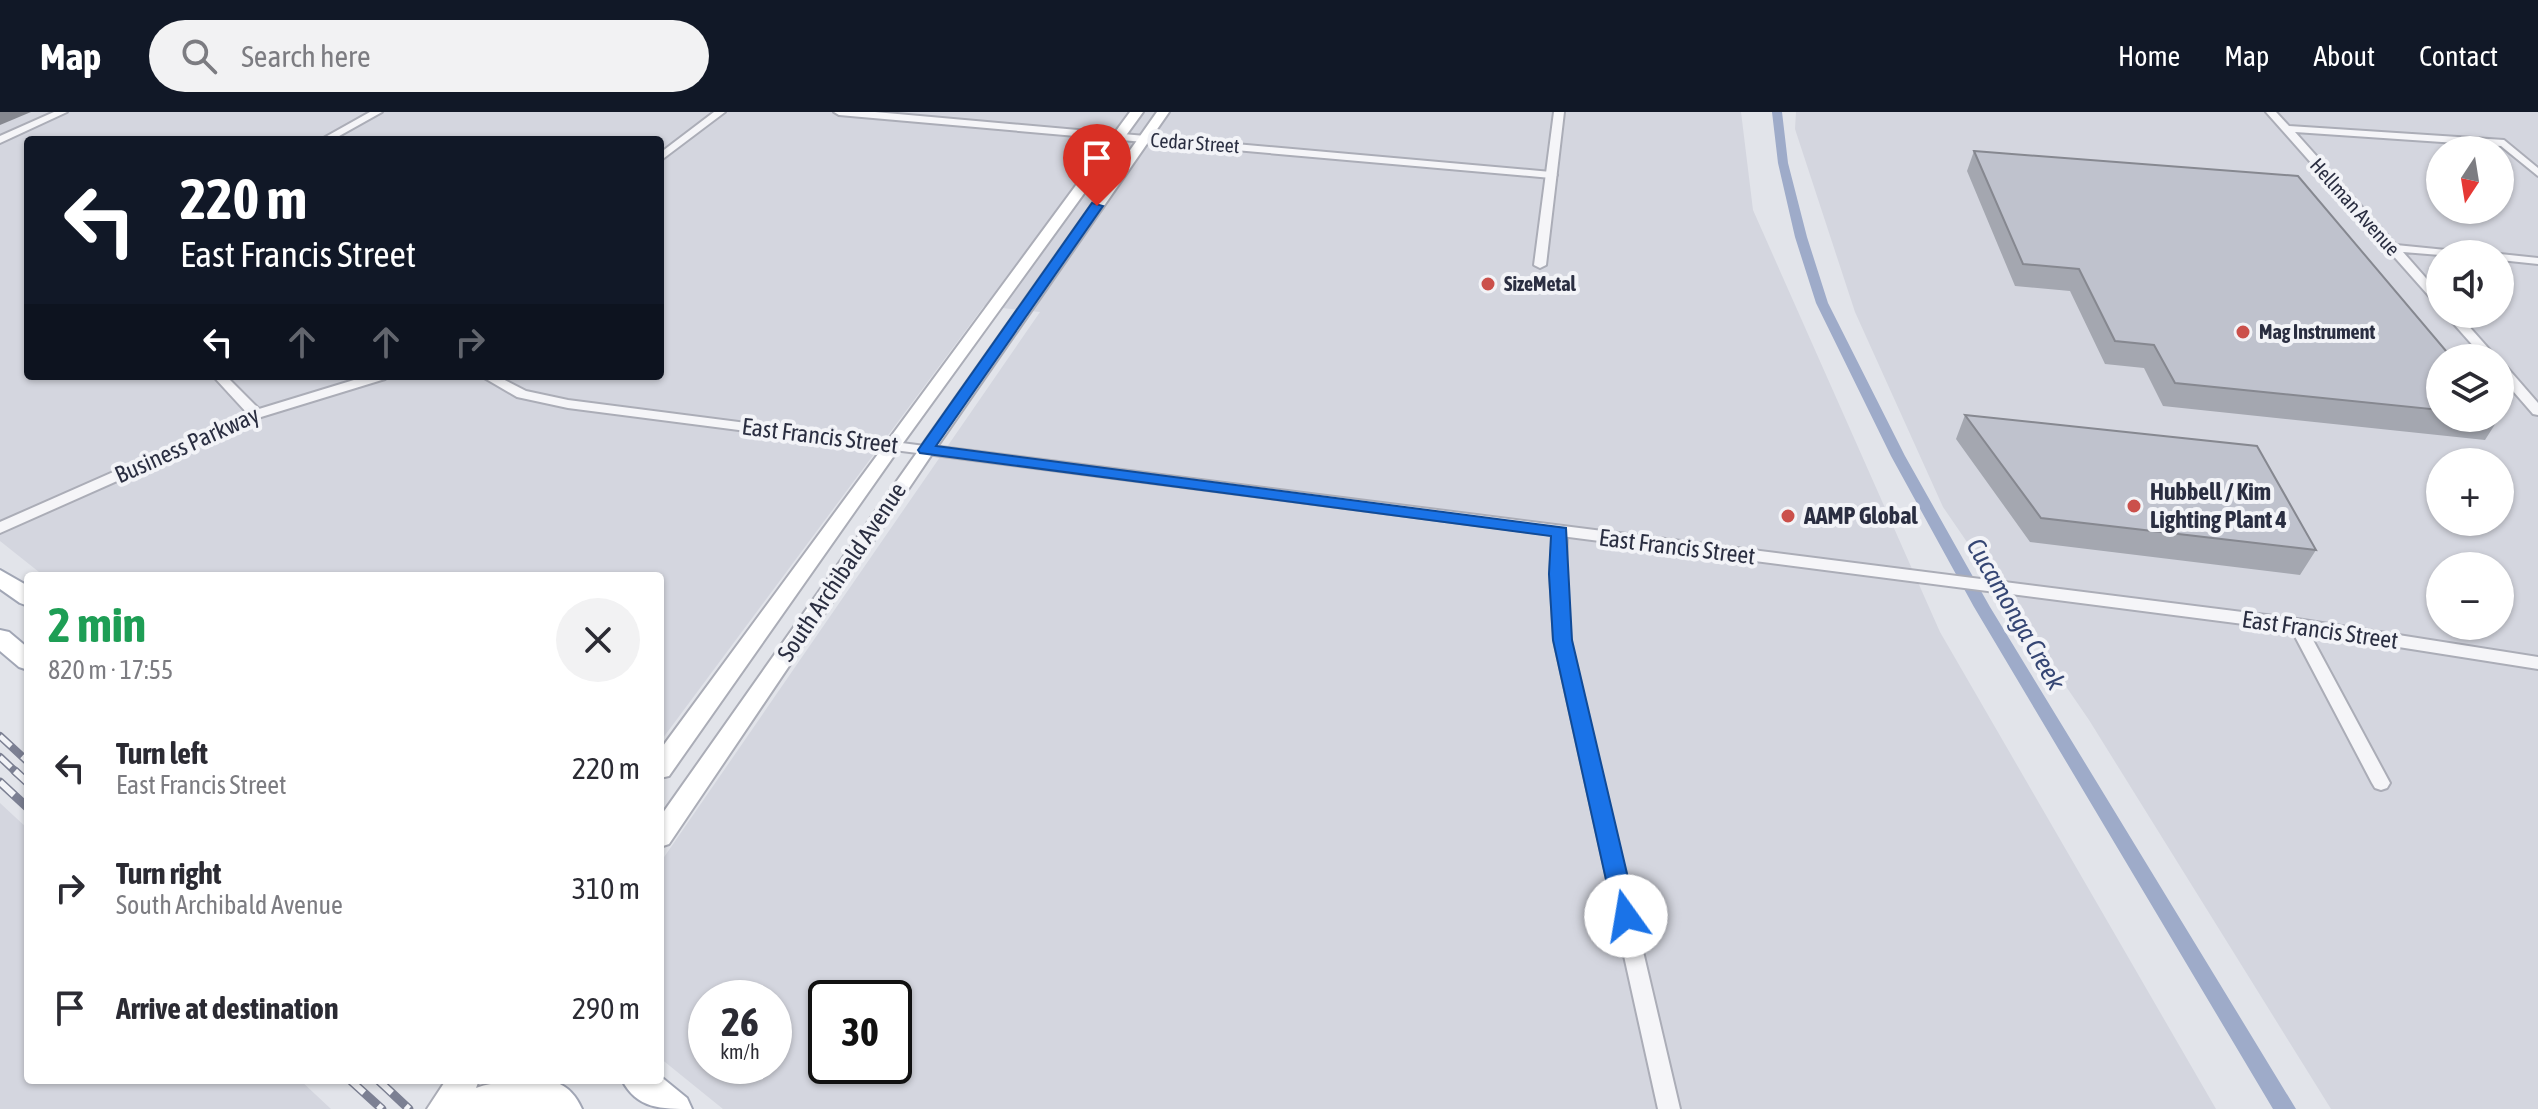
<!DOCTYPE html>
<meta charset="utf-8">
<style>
:root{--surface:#fff;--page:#f2f2f3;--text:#2b2b33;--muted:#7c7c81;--accent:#111827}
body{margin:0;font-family:"Asap Condensed",sans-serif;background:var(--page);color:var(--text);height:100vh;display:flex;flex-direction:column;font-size:30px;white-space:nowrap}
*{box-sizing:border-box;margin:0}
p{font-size:26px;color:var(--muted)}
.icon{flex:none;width:44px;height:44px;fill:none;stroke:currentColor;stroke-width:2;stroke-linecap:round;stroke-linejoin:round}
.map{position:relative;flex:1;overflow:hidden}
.sheet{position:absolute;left:24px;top:460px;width:640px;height:512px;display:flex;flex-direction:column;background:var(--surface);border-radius:8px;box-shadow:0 2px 6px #0004}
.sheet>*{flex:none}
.hud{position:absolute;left:24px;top:24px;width:640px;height:244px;border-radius:8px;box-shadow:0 2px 6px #0004;background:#111827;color:#fff;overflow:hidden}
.needle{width:52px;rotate:192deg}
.tools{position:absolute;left:2426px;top:24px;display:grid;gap:16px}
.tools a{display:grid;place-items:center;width:88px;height:88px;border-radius:50%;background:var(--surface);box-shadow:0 2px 6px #0004;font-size:40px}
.speed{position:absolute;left:688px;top:868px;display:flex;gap:16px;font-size:40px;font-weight:700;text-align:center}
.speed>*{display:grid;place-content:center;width:104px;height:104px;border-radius:50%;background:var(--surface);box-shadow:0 2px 6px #0004;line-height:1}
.speed small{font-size:20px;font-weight:400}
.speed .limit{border:4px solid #111;border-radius:12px;background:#fff;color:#111}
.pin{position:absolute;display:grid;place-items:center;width:68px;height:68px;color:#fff;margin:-82px -34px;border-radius:50% 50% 50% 0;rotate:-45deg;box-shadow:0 0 8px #0007}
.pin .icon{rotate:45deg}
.me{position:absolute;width:88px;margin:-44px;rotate:347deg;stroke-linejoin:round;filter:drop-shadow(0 0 6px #0008)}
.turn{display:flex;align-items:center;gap:28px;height:168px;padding:0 24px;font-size:36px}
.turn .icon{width:104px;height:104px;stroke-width:2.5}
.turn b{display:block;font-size:56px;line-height:68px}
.lanes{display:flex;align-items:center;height:76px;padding:0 24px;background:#0003;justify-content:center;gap:40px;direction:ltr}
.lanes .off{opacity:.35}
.round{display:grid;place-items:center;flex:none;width:84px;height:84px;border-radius:42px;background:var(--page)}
.headline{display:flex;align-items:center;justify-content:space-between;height:136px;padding:0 24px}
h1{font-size:48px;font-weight:700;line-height:60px;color:#1e9e55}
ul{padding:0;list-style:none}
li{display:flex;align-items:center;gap:24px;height:120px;padding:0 24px}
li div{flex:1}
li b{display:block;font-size:30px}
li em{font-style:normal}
header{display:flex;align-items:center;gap:48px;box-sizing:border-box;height:112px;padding:0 40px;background:var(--accent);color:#fff}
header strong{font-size:38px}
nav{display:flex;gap:44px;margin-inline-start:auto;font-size:28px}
.search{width:560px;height:72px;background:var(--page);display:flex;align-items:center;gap:20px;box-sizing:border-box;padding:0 28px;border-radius:44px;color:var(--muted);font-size:30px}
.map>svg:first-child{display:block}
.built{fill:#d4d6df;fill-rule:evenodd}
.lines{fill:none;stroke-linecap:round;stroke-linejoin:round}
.canal{fill:#9eabc9;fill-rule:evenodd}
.minor-casing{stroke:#abadb7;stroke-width:4}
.tertiary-casing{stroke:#abadb7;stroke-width:4}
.secondary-casing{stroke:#abadb7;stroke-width:4}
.primary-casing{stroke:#a1a6b5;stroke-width:4}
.minor{fill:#f5f5f8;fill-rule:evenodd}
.tertiary{fill:#f5f5f8;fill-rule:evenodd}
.secondary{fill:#fff;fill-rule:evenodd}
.primary{fill:#fff;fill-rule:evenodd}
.rail-far1-casing{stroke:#7c8093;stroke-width:8}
.rail-casing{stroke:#7c8093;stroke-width:9}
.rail-far1{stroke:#f2f3f7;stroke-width:5;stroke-dasharray:15;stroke-linecap:butt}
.rail{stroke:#f2f3f7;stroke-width:6;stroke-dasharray:19;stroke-linecap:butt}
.wall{fill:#a4a7b0}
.shaded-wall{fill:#868890}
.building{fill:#bfc2cd;stroke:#868890;stroke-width:2}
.route{fill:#1a73e8;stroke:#114b97;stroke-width:2}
.poi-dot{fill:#cb504b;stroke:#f2f3f7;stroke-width:3}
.labels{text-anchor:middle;stroke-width:8;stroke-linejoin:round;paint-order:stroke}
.far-street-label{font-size:20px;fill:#2a2e41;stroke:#f2f3f7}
.far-poi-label{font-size:20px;font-weight:bold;fill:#2a2e41;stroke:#f2f3f7;text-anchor:start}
.street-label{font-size:24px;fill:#2a2e41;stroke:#f2f3f7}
.poi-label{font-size:24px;font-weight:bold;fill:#2a2e41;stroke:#f2f3f7;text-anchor:start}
.water-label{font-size:26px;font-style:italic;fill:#354674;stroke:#f2f3f7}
</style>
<header>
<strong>Map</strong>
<div class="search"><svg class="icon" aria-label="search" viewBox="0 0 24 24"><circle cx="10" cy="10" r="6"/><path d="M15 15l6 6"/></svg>Search here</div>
<nav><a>Home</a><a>Map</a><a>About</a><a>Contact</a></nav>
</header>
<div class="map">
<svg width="2538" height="997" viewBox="0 0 2538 997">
<rect width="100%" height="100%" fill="#e2e4ea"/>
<path class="built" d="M 0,0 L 1741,0 L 1753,98 L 1940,520 L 2216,997 L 723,997 L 660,946 L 660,751 L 1040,200 L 984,194 L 660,630 L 660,464 L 44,464 L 0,429 ZM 28,28 L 660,28 L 660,264 L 28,264 ZM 706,886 L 774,886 L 774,954 L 706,954 ZM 826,886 L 894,886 L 894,954 L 826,954 Z
M 1796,0 L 2538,0 L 2538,997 L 2331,997 L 2089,608 L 1943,395 L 1855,200 L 1795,17 ZM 2440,38 L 2500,38 L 2500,98 L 2440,98 ZM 2440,142 L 2500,142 L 2500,202 L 2440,202 ZM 2440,246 L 2500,246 L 2500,306 L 2440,306 ZM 2440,350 L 2500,350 L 2500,410 L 2440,410 ZM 2440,454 L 2500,454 L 2500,514 L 2440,514 Z
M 0,691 L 28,717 L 28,968 L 300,968 L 331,997 L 0,997 Z"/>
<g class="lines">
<path class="canal" d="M 1772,0 L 1782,0 L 1788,51 L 1807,125 L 1828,191 L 1905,344 L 1990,495 L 2296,997 L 2273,997 L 1974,495 L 1891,344 L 1816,191 L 1795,125 L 1778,51 Z"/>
<g class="minor-casing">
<path id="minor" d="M 54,0 L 67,0 L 0,31 L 0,24 Z
M 370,0 L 382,0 L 332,28 L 320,28 Z
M 714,0 L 725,0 L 660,49 L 660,41 Z
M 1554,0 L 1564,0 L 1546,153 L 1540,156 L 1534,153 Z
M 2266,0 L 2276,0 L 2289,14 L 2504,28 L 2538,56 L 2538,64 L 2501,34 L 2295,20 L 2396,133 L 2466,140 L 2468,142 L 2440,143 L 2403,140 L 2440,182 L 2440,193 L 2436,192 Z
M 2498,142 L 2500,142 L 2538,146 L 2538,152 L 2500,148 Z
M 2445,202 L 2458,202 L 2497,246 L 2484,246 Z
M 2500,252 L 2505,253 L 2538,291 L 2538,303 L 2533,302 L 2500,264 Z
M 213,264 L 226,264 L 259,297 L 367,264 L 386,264 L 385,267 L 261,305 L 0,421 L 0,410 L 247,301 Z
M 481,264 L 497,264 L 526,279 L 568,288 L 925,334 L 932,338 L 925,342 L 568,296 L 517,285 Z
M 1560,415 L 1567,420 L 1566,462 L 1570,528 L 1680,997 L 1658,997 L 1554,528 L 1550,462 L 1553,420 Z
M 2297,508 L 2305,513 L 2390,671 L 2387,676 L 2381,678 L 2375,676 L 2372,671 L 2289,513 Z"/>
</g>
<g class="tertiary-casing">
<path id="tertiary" d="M 834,0 L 875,0 L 1551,60 L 1557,63 L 1551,66 L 839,3 Z
M 925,333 L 2297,507 L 2538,545 L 2538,557 L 2297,519 L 919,341 L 917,338 L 919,335 Z"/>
</g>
<g class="secondary-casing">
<path id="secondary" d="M 1130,0 L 1143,0 L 898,338 L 669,664 L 660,666 L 660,638 Z
M 1157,0 L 1169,0 L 934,339 L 669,732 L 660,735 L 660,705 Z
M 446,968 L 479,968 L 476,976 C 507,965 532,973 561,987 L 566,997 L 427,997 Z"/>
</g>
<g class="primary-casing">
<path id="primary" d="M 0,458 L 28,474 L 28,494 L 20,491 L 0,477 Z
M 0,518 L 9,520 L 28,536 L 28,558 L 19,555 L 0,539 Z
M 660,964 L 687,986 L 692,997 C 661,997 637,997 622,968 L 660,968 Z
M 514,968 C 545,968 567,964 582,997 L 540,997 L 519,979 Z"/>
</g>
<use href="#minor" class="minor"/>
<use href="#tertiary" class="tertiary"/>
<use href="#secondary" class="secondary"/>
<use href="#primary" class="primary"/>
<g class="rail-far1-casing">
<path id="rail-far1" d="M 0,624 L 28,650
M 0,645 L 17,661"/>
</g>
<g class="rail-casing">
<path id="rail" d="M 15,659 L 28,671
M 0,670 L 28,696
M 350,968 L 382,997
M 378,968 L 409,997"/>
</g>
<use href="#rail-far1" class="rail-far1"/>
<use href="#rail" class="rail"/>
</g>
<path class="wall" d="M 1974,39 L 2440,246 L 2440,306 L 2499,306 L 2485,328 L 2163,294 L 2144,256 L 2105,252 L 2070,179 L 2015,174 L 1967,59 Z
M 1965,303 L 2316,438 L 2300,463 L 2030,430 L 1956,327 Z"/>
<path class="shaded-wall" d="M 0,0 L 31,0 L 0,13 Z"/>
<path class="building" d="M 1974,39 L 2298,64 L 2452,246 L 2440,246 L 2440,298 L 2175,271 L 2154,233 L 2115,229 L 2079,157 L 2023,152 Z
M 1965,303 L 2257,334 L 2316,438 L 2041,406 Z"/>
<path class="route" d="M 1092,91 L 1103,94 L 936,334 L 1566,416 L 1572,528 L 1637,804 L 1634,811 L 1626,814 L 1618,811 L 1614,804 L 1553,528 L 1549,462 L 1551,424 L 920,341 L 918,338 Z"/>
<g class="poi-dot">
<circle cx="1488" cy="172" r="8"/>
<circle cx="2243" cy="220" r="8"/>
<circle cx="2134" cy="394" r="8"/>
<circle cx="1788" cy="404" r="8"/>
</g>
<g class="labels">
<g class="far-street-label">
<text transform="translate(1195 31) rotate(4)" y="7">Cedar Street</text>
<text transform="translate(2355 95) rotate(48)" y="7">Hellman Avenue</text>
</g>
<g class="far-poi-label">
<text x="1504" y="179">SizeMetal</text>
<text x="2259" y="227">Mag Instrument</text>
</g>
<g class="street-label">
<text transform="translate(820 324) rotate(7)" y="8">East Francis Street</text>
<text transform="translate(187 333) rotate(-24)" y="8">Business Parkway</text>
<text transform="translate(1677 435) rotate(7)" y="8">East Francis Street</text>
<text transform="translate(842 460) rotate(-56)" y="8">South Archibald Avenue</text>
<text transform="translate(2320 518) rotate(8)" y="8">East Francis Street</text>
</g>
<g class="poi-label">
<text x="2150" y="388">Hubbell / Kim<tspan x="2150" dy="28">Lighting Plant 4</tspan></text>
<text x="1804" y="412">AAMP Global</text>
</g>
<g class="water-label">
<text transform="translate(2016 502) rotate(60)" y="9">Cucamonga Creek</text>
</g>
</g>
</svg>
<div class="tools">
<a><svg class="needle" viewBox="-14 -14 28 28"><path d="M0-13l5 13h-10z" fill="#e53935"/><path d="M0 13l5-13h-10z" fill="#7c7c81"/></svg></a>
<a><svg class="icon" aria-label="sound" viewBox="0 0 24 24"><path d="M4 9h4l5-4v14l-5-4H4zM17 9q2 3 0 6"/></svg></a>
<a><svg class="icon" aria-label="layers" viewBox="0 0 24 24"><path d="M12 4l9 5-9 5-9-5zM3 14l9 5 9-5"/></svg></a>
<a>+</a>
<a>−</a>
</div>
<div class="speed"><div>26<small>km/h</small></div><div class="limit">30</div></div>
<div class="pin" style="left:1097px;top:94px;background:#d93025"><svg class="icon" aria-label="arrive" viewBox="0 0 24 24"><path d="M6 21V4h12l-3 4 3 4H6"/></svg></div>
<svg class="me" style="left:1626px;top:804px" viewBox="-20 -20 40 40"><circle r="19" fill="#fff"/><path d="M0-13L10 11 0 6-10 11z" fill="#1a73e8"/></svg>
<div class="hud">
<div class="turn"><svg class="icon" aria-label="left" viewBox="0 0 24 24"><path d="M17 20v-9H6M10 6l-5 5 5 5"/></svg><div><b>220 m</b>East Francis Street</div></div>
<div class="lanes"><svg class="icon" aria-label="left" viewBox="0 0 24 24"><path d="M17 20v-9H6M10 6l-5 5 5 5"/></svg><svg class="icon off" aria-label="ahead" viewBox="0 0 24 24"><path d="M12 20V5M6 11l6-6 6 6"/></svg><svg class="icon off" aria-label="ahead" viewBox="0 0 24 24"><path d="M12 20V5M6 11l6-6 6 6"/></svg><svg class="icon off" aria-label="right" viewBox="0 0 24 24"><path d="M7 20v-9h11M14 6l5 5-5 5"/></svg></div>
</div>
<section class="sheet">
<div class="headline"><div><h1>2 min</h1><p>820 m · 17:55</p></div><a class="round"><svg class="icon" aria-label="close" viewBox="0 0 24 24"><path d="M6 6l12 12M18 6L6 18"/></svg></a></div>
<ul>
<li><svg class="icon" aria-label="left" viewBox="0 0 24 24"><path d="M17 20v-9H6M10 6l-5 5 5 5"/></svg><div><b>Turn left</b><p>East Francis Street</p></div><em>220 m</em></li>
<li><svg class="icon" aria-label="right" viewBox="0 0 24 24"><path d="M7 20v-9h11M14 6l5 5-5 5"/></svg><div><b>Turn right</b><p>South Archibald Avenue</p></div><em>310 m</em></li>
<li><svg class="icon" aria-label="arrive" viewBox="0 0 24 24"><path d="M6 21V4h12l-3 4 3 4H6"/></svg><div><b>Arrive at destination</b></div><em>290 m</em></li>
</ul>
</section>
</div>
